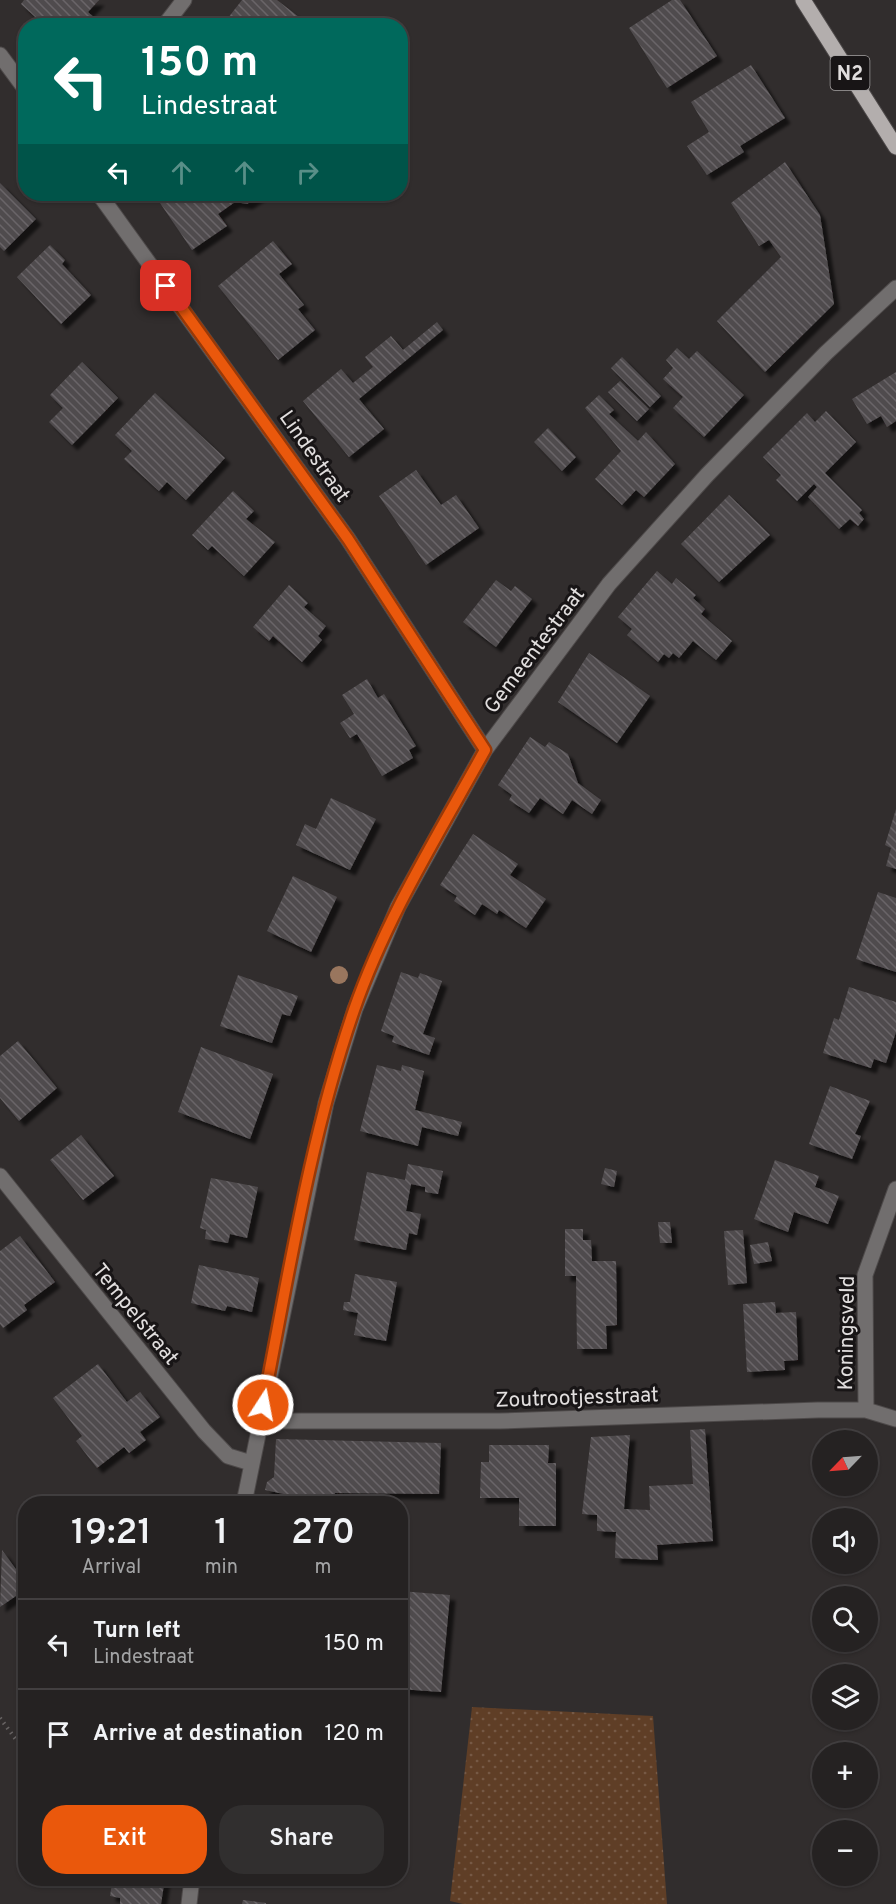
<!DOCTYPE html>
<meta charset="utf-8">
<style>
:root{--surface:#252222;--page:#312f2f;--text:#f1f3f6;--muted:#a3a4a5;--line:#423f40;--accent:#ea580c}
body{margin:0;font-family:Overpass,sans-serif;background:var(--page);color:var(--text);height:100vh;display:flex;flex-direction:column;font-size:22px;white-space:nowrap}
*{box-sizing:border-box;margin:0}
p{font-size:20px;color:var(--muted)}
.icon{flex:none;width:33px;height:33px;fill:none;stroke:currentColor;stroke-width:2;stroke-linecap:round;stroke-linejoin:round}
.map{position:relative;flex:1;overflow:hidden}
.side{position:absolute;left:18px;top:1496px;width:390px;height:390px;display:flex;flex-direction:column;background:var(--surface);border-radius:24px;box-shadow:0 2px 4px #0004,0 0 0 2px var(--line)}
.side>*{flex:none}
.hud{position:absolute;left:18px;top:18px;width:390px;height:183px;border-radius:24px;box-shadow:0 2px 4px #0004,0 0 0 2px var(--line);background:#00695c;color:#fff;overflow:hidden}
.needle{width:39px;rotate:245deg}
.controls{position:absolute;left:812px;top:1430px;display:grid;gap:12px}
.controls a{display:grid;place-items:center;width:66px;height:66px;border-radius:50%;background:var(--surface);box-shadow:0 2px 4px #0004,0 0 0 2px var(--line);font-size:30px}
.pin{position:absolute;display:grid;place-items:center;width:51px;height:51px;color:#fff;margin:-26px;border-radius:12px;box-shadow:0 3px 9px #0006}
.me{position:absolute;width:66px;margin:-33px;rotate:11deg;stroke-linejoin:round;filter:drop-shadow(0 0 4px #0008)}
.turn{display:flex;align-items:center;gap:21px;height:126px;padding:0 24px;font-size:27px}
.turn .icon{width:78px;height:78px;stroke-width:2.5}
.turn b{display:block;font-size:42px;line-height:51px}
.lanes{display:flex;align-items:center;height:57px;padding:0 24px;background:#0003;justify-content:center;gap:30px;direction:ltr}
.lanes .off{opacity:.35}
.eta{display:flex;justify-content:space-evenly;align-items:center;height:102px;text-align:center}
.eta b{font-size:36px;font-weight:600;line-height:42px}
.button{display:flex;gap:12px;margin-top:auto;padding:12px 24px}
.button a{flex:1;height:69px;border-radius:24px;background:var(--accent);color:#fff;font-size:24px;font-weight:600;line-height:69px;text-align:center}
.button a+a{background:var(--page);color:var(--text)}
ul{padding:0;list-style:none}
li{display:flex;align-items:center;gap:18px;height:90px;padding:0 24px;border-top:2px solid var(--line)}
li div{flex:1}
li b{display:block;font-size:22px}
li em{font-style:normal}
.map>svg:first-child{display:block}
.grass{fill:url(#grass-dots)}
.building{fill:url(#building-back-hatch);filter:url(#shadow)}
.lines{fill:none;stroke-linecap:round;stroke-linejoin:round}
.minor-casing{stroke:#4d4949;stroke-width:17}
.major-casing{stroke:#4d4949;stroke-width:17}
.path{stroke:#676363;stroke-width:4;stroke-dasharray:1.5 4.5;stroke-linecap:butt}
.minor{stroke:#716e6e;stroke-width:15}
.major{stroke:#b3aead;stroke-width:15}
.tree{fill:#99765e}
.route-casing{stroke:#983908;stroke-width:15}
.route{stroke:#ea580c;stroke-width:10}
.labels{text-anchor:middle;stroke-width:6;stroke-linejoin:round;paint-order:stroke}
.shield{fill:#181516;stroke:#a5a2a2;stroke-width:1.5}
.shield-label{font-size:20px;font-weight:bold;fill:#e1dede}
.street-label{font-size:21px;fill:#e1dede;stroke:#181516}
</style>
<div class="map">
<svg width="896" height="1904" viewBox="0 0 896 1904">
<defs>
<pattern id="grass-dots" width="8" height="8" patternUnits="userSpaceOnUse" patternTransform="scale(1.5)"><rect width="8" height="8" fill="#5f3e26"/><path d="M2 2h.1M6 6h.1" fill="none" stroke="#765945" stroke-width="1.8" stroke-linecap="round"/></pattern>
<pattern id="building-back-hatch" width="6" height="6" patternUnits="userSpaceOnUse" patternTransform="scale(1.5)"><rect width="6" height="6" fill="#504c4e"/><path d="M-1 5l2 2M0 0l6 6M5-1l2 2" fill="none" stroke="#696567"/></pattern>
<filter id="shadow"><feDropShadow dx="5.5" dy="5.5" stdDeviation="1.5" flood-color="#0009"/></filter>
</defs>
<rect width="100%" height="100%" fill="#312d2d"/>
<path class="grass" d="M 472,1707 L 653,1716 L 667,1904 L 463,1904 L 450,1901 Z"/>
<path class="building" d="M 24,0 L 99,0 L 88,12 L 97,20 L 92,26 L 45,26 L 21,4 Z
M 242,0 L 277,0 L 304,21 L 300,26 L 227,26 L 224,23 Z
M 672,0 L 680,0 L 717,56 L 667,88 L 629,28 Z
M 751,65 L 785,118 L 740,146 L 744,152 L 707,175 L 687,146 L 709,132 L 691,102 Z
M 785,162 L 820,215 L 834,304 L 765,372 L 717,321 L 781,257 L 769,240 L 759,246 L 731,203 Z
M 0,183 L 36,219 L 4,251 L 0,247 Z
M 167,194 L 262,194 L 247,204 L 235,202 L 218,214 L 227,226 L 192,250 L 158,200 Z
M 273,241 L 292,264 L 279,274 L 304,305 L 298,309 L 315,330 L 278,360 L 218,286 Z
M 50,245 L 65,260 L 62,264 L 91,295 L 61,324 L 17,277 Z
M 437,322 L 443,330 L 359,399 L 384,429 L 349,457 L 303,401 L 341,369 L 353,383 L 373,367 L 365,357 L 391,336 L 403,350 Z
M 677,348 L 689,359 L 697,351 L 744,395 L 704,437 L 673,408 L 683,397 L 663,379 L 673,368 L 666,360 Z
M 622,357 L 661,396 L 650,407 L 611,368 Z
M 82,362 L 118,398 L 72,445 L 49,422 L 63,408 L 50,395 Z
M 896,372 L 896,421 L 887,427 L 881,416 L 867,424 L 852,399 Z
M 620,381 L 649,409 L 637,421 L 608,392 Z
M 155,393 L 225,458 L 186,500 L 167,482 L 159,491 L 124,459 L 132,451 L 115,435 Z
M 599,395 L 614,410 L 609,414 L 638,441 L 646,432 L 675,464 L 644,497 L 636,490 L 622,505 L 595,479 L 621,451 L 585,408 Z
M 826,411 L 856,442 L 825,473 L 862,510 L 859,513 L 864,519 L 858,526 L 850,519 L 839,529 L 808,497 L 817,487 L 814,484 L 797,501 L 776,480 L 781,475 L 763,457 L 807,413 L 815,422 Z
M 548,428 L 576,457 L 562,471 L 534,442 Z
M 416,470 L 441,505 L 456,495 L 479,528 L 426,565 L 379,496 Z
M 233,491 L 254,511 L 246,519 L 275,542 L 244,576 L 212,546 L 208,550 L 192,535 Z
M 729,495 L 770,535 L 719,582 L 681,544 Z
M 657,571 L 672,584 L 676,578 L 696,595 L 693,598 L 705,609 L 701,614 L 732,641 L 716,660 L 693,641 L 679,658 L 673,653 L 669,658 L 664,654 L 658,662 L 627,635 L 632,629 L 618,617 Z
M 496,580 L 511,591 L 515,586 L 532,599 L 496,647 L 463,622 Z
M 289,585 L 308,603 L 304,607 L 326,626 L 318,636 L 322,640 L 302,662 L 273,636 L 269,641 L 253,627 Z
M 589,653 L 650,696 L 617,743 L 558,702 Z
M 367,679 L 378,698 L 384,694 L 416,746 L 409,750 L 413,758 L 382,776 L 357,734 L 350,738 L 340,723 L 354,714 L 342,695 Z
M 530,737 L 545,747 L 549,742 L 568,754 L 578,783 L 601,800 L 592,814 L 572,800 L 563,814 L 540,798 L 529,813 L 509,800 L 512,795 L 498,785 Z
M 331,798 L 376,819 L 350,870 L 296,845 L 305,824 L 316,829 Z
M 896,809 L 896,869 L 886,866 L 891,848 L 885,845 Z
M 473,834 L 518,864 L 510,875 L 546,899 L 526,928 L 499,910 L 497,914 L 482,904 L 475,915 L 454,901 L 457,896 L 440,885 Z
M 293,876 L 337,897 L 311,952 L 267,931 Z
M 878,892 L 896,898 L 896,972 L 856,959 Z
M 401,972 L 418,978 L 420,973 L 442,981 L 423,1034 L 435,1038 L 429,1055 L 392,1042 L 394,1036 L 381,1031 Z
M 238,975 L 298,996 L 290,1016 L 282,1014 L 272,1043 L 220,1026 Z
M 849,987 L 896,1002 L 896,1032 L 886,1063 L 874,1059 L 871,1068 L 823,1053 L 834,1018 L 839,1020 Z
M 18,1041 L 57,1088 L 19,1121 L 0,1098 L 0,1056 Z
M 201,1047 L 273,1074 L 250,1139 L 178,1112 Z
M 377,1065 L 401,1071 L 402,1065 L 424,1071 L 415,1110 L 462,1122 L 458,1136 L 422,1127 L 418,1146 L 360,1131 Z
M 830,1086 L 870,1101 L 855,1134 L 861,1136 L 852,1159 L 809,1144 Z
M 81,1135 L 114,1176 L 83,1200 L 50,1160 Z
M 775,1160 L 819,1176 L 815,1187 L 839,1196 L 828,1224 L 794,1212 L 788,1232 L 754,1219 Z
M 408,1164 L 443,1171 L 438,1194 L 425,1192 L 425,1187 L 411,1184 L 406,1211 L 421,1214 L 417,1235 L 409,1233 L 406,1250 L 354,1240 L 367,1172 L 405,1180 Z
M 605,1168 L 617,1171 L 614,1187 L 601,1184 Z
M 211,1178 L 258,1187 L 247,1238 L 230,1234 L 228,1243 L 205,1239 L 206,1230 L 200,1228 Z
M 658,1222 L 670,1222 L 672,1243 L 660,1243 Z
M 565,1229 L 583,1229 L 583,1240 L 591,1240 L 592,1261 L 616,1261 L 617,1325 L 606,1326 L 607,1349 L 577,1349 L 576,1276 L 565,1276 Z
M 743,1230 L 747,1283 L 728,1285 L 724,1231 Z
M 20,1236 L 55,1282 L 24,1305 L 27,1310 L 3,1328 L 0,1324 L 0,1251 Z
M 768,1242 L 772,1261 L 754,1264 L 750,1245 Z
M 199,1265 L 259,1278 L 252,1312 L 227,1306 L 225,1311 L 191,1303 Z
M 355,1274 L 397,1282 L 386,1341 L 354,1335 L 358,1313 L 343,1310 L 344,1302 L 350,1302 Z
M 775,1302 L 776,1313 L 796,1312 L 798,1360 L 784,1361 L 785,1370 L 747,1372 L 743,1304 Z
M 98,1364 L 127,1402 L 140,1392 L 160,1417 L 140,1432 L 146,1440 L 129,1453 L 124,1447 L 97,1468 L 76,1441 L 82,1436 L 53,1398 Z
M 705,1429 L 713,1541 L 657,1545 L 658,1560 L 615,1558 L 616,1532 L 597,1531 L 597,1515 L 582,1514 L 591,1437 L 630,1435 L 624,1509 L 650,1510 L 649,1486 L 693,1484 L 690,1430 Z
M 276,1439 L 441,1443 L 439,1494 L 335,1493 L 334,1503 L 299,1503 L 298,1497 L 265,1490 L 267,1482 L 274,1477 Z
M 489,1445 L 549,1445 L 548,1463 L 556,1463 L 556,1526 L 519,1526 L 519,1498 L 480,1498 L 481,1462 L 489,1462 Z
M 2,1550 L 26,1583 L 26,1589 L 0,1607 Z
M 400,1591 L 450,1595 L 441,1692 L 400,1689 Z
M 113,1878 L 165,1878 L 161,1904 L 120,1904 L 120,1898 L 110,1896 Z
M 243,1900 L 266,1903 L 266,1904 L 242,1904 Z"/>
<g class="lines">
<g class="minor-casing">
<path id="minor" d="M 164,26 L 184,0
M 0,55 L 26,90
M 99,194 L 348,539 L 485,750
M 0,1176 L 204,1431 L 228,1456 L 251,1463
M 866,1410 L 865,1275 L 896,1189
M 259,1427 L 274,1421 L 500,1421 L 818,1410 L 866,1410 L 896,1419
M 244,1503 L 326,1103 L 355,1009 L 398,907 L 485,750 L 609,584 L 707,475 L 826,353 L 896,288
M 189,1904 L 192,1878"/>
</g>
<g class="major-casing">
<path id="major" d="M 803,0 L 896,147"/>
</g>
<path class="path" d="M 0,1718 L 26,1753"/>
<use href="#minor" class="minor"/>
<use href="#major" class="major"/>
</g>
<circle class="tree" cx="339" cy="975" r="9"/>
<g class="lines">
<g class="route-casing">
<path id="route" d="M 166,286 L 348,539 L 485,750 C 438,835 386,918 354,1010 C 310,1137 289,1273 263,1405"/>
</g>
<use href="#route" class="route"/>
</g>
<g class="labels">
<rect class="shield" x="830.5" y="56" width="39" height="34" rx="4.5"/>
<g class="shield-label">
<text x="850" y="80">N2</text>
</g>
<g class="street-label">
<text transform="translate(315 456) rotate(55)" y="7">Lindestraat</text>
<text transform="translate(534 650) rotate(-53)" y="7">Gemeentestraat</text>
<text transform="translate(136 1314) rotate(51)" y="7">Tempelstraat</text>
<text transform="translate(846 1333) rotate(-89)" y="7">Koningsveld</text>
<text transform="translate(577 1397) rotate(-2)" y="7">Zoutrootjesstraat</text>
</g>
</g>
</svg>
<div class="controls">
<a><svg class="needle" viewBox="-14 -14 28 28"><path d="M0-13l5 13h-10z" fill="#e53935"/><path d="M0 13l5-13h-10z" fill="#a3a4a5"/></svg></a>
<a><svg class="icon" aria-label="sound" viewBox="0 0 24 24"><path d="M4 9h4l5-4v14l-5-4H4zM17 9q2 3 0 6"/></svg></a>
<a><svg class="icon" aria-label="search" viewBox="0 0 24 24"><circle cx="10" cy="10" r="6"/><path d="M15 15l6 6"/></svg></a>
<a><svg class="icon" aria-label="layers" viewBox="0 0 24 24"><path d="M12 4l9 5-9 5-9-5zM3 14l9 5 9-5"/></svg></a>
<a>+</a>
<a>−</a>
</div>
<div class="pin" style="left:166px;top:286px;background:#d93025"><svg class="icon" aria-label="arrive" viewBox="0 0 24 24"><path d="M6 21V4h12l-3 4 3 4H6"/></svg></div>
<svg class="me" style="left:263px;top:1405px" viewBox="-20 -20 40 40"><circle r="17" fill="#ea580c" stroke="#fff" stroke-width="3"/><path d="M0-11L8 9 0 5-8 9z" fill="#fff"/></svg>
<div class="hud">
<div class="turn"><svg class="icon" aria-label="left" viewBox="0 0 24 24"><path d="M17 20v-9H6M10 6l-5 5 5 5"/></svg><div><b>150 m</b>Lindestraat</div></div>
<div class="lanes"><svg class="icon" aria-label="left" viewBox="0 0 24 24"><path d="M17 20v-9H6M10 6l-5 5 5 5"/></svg><svg class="icon off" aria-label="ahead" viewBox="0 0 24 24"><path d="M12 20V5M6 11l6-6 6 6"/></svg><svg class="icon off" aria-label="ahead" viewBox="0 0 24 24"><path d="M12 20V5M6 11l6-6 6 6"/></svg><svg class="icon off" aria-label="right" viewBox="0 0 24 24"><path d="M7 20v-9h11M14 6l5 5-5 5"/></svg></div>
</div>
<section class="side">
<div class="eta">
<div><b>19:21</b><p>Arrival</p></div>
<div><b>1</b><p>min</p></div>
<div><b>270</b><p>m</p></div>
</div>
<ul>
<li><svg class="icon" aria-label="left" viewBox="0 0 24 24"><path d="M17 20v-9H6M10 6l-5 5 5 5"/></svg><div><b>Turn left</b><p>Lindestraat</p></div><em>150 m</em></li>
<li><svg class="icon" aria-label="arrive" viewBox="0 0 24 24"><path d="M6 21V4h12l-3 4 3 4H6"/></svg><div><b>Arrive at destination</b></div><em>120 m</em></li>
</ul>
<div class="button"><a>Exit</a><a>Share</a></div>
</section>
</div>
